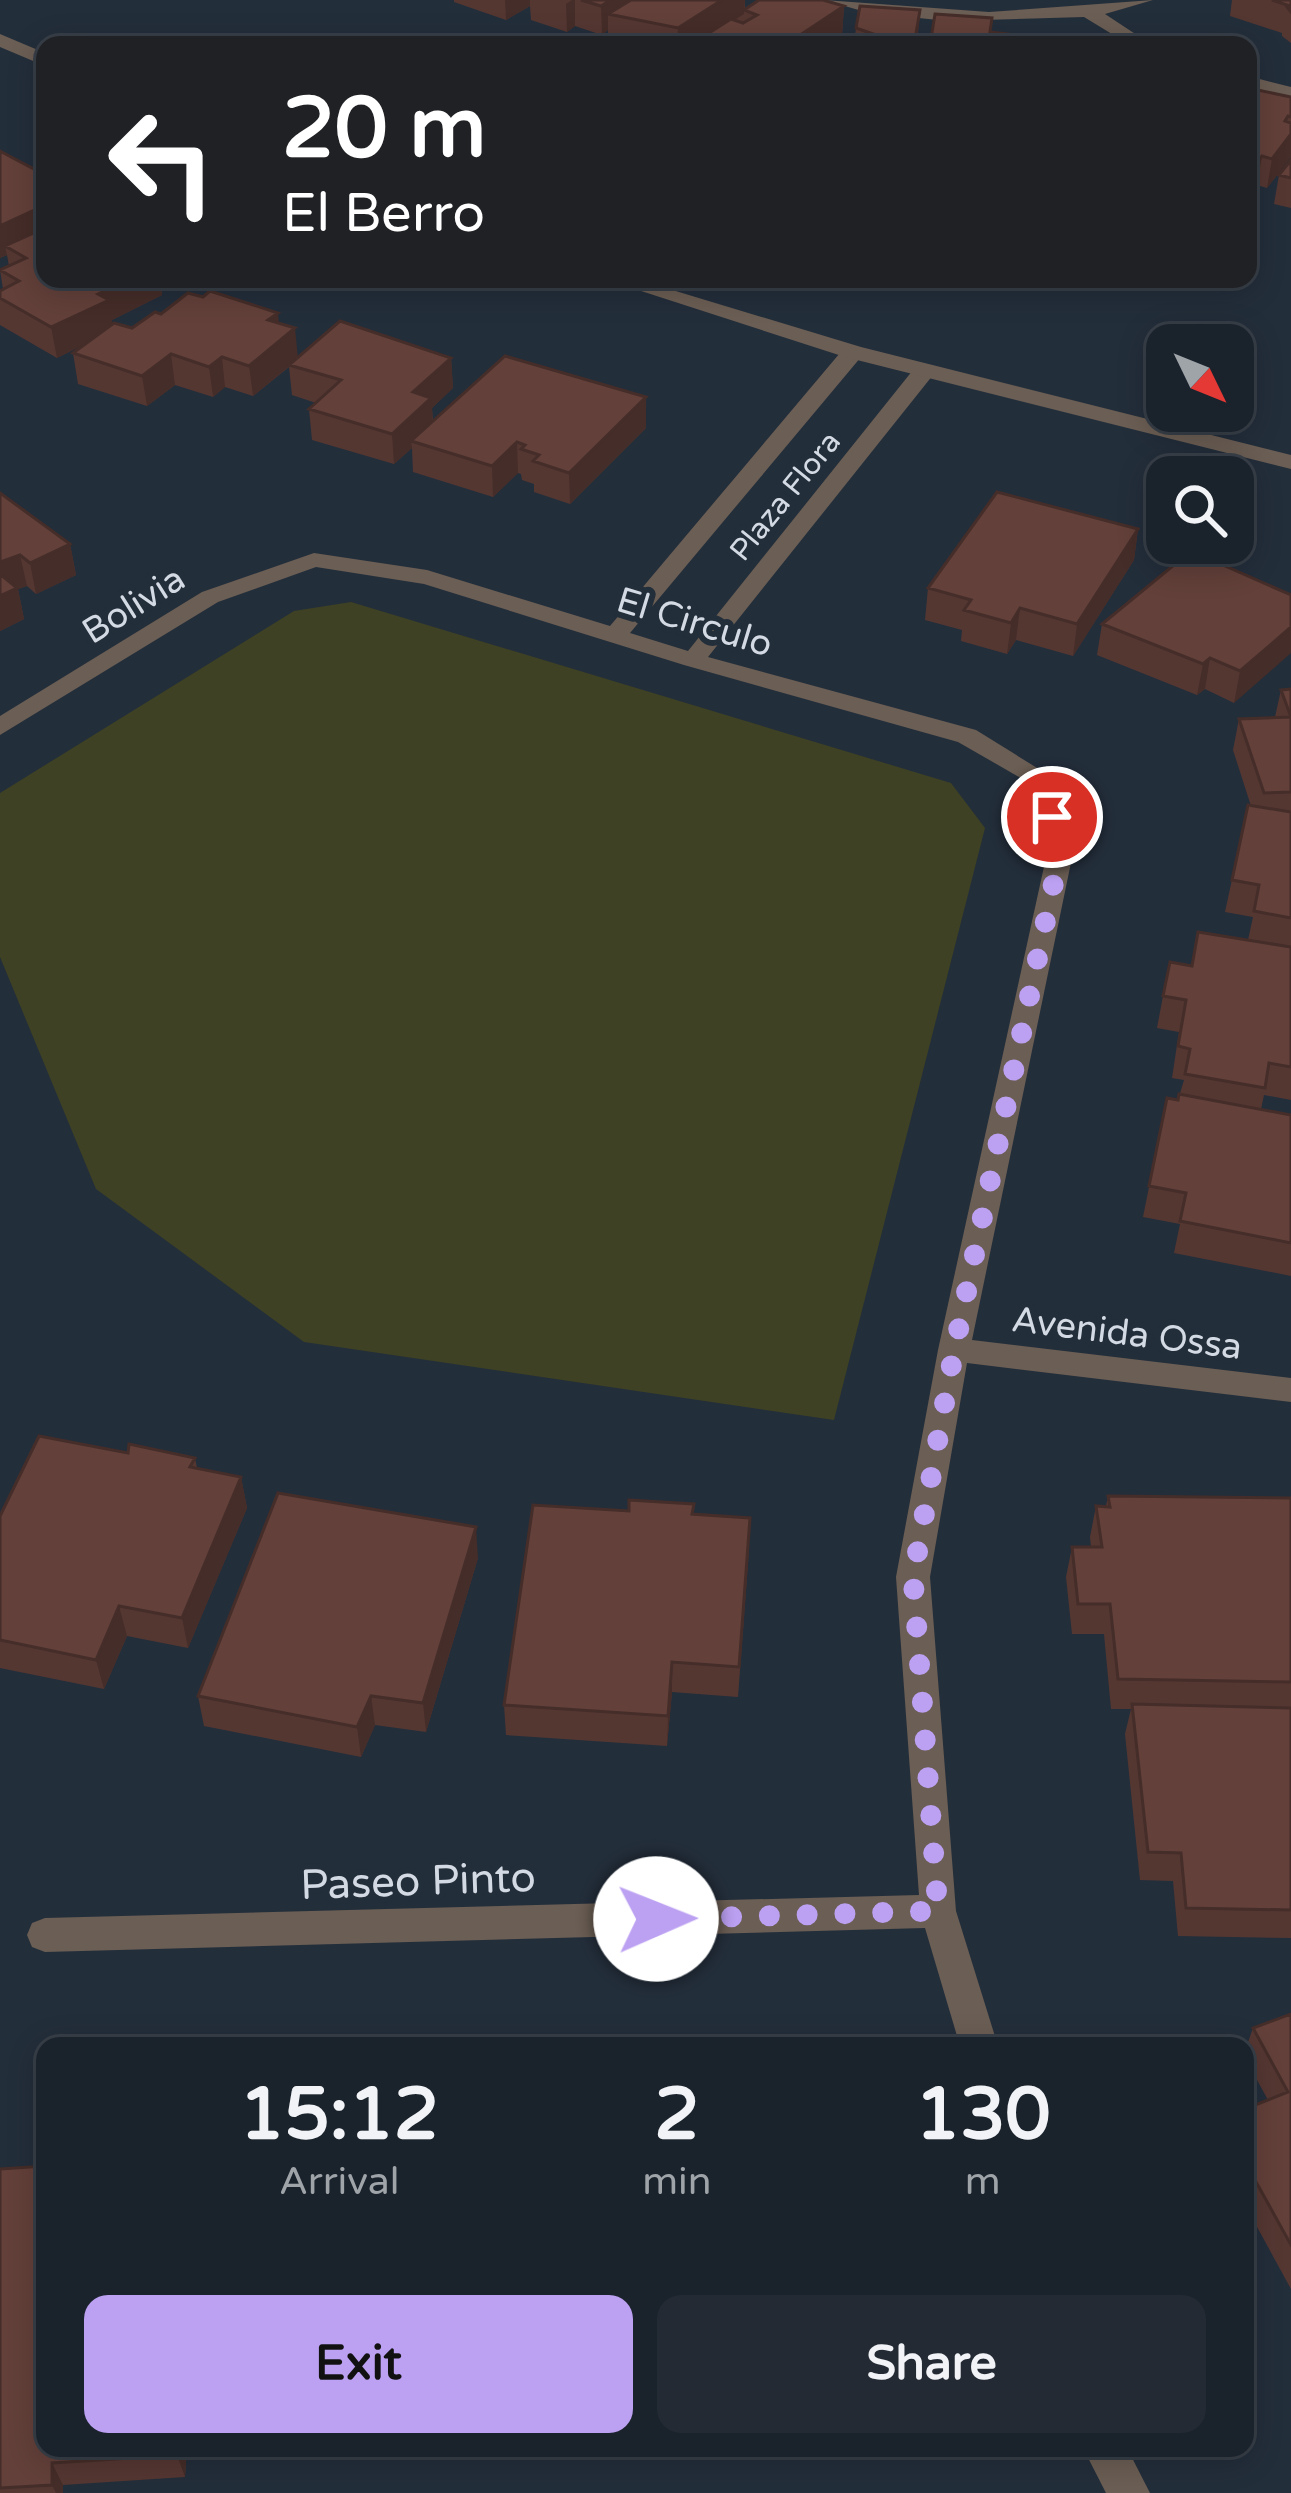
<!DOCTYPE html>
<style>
:root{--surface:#1a222c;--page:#232a34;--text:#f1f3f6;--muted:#9fa4a9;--line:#383f48;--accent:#bca0f2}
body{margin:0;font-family:"Varela Round",sans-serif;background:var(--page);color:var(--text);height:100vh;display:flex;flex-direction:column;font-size:45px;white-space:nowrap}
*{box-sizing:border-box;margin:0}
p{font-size:39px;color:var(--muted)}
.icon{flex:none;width:66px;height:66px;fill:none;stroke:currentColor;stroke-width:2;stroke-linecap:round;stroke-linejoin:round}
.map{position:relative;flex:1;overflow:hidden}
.drawer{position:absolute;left:36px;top:2037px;width:1218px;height:420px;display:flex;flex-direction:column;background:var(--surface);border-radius:24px;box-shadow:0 6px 30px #0003,0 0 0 3px var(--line)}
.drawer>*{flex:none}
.top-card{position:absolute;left:36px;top:36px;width:1221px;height:252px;border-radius:24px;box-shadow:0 6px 30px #0003,0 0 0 3px var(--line);background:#202124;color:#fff;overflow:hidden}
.needle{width:78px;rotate:133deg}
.fabs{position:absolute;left:1146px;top:324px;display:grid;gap:24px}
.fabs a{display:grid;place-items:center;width:108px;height:108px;border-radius:24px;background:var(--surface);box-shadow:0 6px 30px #0003,0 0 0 3px var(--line);font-size:60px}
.pin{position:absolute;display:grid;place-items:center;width:102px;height:102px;color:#fff;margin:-51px;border:6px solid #fff;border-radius:50%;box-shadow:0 3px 12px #0007}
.me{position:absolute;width:132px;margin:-66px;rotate:89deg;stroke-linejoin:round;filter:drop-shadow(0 0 9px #0008)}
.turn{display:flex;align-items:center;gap:42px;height:252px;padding:0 48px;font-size:54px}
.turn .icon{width:156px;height:156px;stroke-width:2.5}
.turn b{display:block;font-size:84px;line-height:102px}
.eta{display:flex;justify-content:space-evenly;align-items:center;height:204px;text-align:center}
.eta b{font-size:72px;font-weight:700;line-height:84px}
.cta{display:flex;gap:24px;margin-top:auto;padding:24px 48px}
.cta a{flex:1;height:138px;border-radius:24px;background:var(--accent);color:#111;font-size:48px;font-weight:700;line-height:138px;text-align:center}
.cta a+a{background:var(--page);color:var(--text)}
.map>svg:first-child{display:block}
.green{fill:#3e4123}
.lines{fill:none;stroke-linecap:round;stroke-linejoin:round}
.minor{fill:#6b5e54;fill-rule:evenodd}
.tertiary{fill:#6b5e54;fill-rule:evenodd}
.wall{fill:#553732}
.shaded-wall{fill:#452d29}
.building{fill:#63403a;stroke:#452d29;stroke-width:3}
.route{stroke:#bca0f2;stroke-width:21;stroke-dasharray:0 37.8}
.labels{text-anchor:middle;stroke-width:12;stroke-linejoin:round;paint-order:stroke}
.far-street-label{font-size:30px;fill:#d3dae3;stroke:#232e3b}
.street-label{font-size:36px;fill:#d3dae3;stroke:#232e3b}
.near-street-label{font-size:42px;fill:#d3dae3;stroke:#232e3b}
</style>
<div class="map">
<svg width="1291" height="2493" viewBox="0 0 1291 2493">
<rect width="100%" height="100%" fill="#232e3b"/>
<path class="green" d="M 351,602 L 951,783 L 985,828 L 834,1420 L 304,1342 L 96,1189 L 0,957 L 0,793 L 294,611 Z"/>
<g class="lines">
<path class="minor" d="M 824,0 L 989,12 L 1153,0 L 1105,14 L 1152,45 L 1130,45 L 1084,17 L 948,21 L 869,13 Z
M 1248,76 L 1291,87 L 1291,99 L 1248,88 Z
M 853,346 L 864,352 L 861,357 L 630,633 L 688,651 L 917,365 L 933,365 L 933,375 L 708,657 L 976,730 L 1058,781 L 1073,853 L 972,1340 L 1291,1378 L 1291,1402 L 967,1363 L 930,1577 L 956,1911 L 998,2046 L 960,2046 L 925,1928 L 45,1952 L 32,1947 L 27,1935 L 32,1923 L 45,1918 L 919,1895 L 896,1577 L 938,1350 L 1047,853 L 1033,785 L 958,742 L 684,665 L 424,584 L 316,567 L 218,602 L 0,735 L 0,716 L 202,592 L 314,553 L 427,570 L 610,626 L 845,347 Z
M 1083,2448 L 1127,2448 L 1150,2493 L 1106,2493 Z"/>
<path class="tertiary" d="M 0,34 L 45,53 L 45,66 L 0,47 Z
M 604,279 L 636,279 L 861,347 L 1291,455 L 1291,469 L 845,357 Z"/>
</g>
<path class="wall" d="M 454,0 L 745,0 L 745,9 L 844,6 L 842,35 L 839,37 L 855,36 L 856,28 L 920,10 L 917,45 L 833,45 L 835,40 L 826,45 L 698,45 L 698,43 L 696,45 L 622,45 L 608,42 L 608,30 L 602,35 L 575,26 L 567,32 L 531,20 L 530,6 L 506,20 L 454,2 Z
M 1232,0 L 1291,0 L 1291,43 L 1282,36 L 1282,33 L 1230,16 Z
M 1248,88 L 1291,97 L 1291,157 L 1267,188 L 1257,185 L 1249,195 Z
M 0,151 L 45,279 L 160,279 L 162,295 L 112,320 L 112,324 L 132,328 L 161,314 L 279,323 L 298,357 L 451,358 L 453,388 L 432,408 L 433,421 L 646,428 L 570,504 L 534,492 L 534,484 L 522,480 L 521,474 L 518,473 L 493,497 L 413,472 L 412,448 L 394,464 L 312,440 L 309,409 L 316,403 L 292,395 L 289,367 L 253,396 L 225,387 L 213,397 L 175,385 L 147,406 L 78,384 L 73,353 L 87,343 L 57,358 L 0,325 L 0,291 L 3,289 L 0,270 L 9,266 L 7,255 L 0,258 Z
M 1291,160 L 1291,208 L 1274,204 L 1279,175 Z
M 0,493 L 70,544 L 76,575 L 36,594 L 27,586 L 18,589 L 24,619 L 0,631 Z
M 1138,529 L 1134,560 L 1073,656 L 1016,640 L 1007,654 L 961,641 L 962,630 L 925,620 L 928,588 Z
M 1291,595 L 1234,703 L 1205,689 L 1197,695 L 1097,655 L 1102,624 Z
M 1291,689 L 1291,1100 L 1264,1095 L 1261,1109 L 1291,1115 L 1291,1276 L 1174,1253 L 1180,1224 L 1143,1217 L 1167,1098 L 1178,1100 L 1184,1080 L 1172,1078 L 1179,1032 L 1157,1028 L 1163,996 L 1191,966 L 1248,940 L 1253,917 L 1225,912 L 1248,805 L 1251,806 L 1233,750 L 1239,719 L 1275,717 L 1281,690 Z
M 128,1453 L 195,1458 L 197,1468 L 241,1477 L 247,1508 L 188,1648 L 127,1636 L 104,1689 L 0,1668 L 0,1516 Z
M 1108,1496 L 1291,1498 L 1291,1938 L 1178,1936 L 1173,1881 L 1140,1880 L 1125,1734 L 1131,1709 L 1111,1709 L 1104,1634 L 1072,1634 L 1066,1577 L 1072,1547 L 1091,1547 L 1090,1537 L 1096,1506 L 1106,1506 Z
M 629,1511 L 693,1514 L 749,1549 L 738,1697 L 672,1692 L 667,1746 L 506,1735 L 504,1705 Z
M 478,1558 L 426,1732 L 375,1725 L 361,1757 L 204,1726 L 198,1696 Z
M 1291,2014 L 1291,2289 L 1245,2205 L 1245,2109 L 1268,2100 L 1245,2058 L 1245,2051 L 1253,2028 Z
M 0,2169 L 45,2448 L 187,2448 L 185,2477 L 63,2485 L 63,2493 L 0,2493 Z"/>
<path class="shaded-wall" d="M 505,0 L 530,0 L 530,6 L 506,20 Z
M 572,0 L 575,0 L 575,26 L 567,32 L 566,4 Z
M 611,0 L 657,0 L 608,14 L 608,30 L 602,35 L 601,6 Z
M 722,0 L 745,0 L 744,14 L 701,41 L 698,40 L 696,45 L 677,45 L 678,28 Z
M 844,6 L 842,35 L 827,45 L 785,45 Z
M 1288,116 L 1283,145 L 1291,134 L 1291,157 L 1267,188 L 1272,159 Z
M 1262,156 L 1257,185 L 1249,195 L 1254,166 Z
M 45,205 L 45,237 L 5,246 L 7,255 L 0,258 L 0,226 Z
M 129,279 L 160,279 L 162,295 L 112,320 L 113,330 L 57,358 L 51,327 L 98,294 Z
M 278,313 L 281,340 L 295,328 L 298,359 L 253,396 L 249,366 L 268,320 Z
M 171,354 L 175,385 L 147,406 L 142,376 Z
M 222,357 L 225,387 L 213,397 L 209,367 Z
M 451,358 L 453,388 L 432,408 L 433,428 L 411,441 L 412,448 L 394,464 L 392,434 L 413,392 Z
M 646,397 L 646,428 L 570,504 L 569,473 Z
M 517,442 L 518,473 L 493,497 L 492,466 Z
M 1138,529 L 1134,560 L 1073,656 L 1077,624 Z
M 70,544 L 76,575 L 36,594 L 30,563 Z
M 20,555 L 27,586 L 18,589 L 24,619 L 0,631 L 0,562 Z
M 1020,608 L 1016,640 L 1007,654 L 1011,623 Z
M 1291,627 L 1291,653 L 1234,703 L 1240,671 Z
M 1210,658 L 1205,689 L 1197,695 L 1203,664 Z
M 241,1477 L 247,1508 L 188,1648 L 182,1618 Z
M 476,1527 L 478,1558 L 426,1732 L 423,1703 Z
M 119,1606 L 127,1636 L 104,1689 L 96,1660 Z
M 672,1662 L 672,1692 L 667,1746 L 668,1716 Z
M 371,1696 L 375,1725 L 361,1757 L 357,1727 Z
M 177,2448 L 187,2448 L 185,2477 L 177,2455 Z
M 52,2463 L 63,2485 L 63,2493 L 56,2493 L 52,2485 Z"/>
<path class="building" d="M 581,0 L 611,0 L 601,6 Z
M 631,0 L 722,0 L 678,28 L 608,14 Z
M 759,0 L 823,0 L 844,6 L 785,45 L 713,45 L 698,40 L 731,19 L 743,23 L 757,15 L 744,10 Z
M 1272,0 L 1291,0 L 1291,12 L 1287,7 L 1290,6 Z
M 860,6 L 920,10 L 914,45 L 833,45 L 835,37 L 879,36 L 856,28 Z
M 935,14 L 992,18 L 990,32 L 1008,34 L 1007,45 L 930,45 Z
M 1067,39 L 1092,45 L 1062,45 Z
M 1248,88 L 1291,97 L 1291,117 L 1288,116 L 1285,121 L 1291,123 L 1291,134 L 1272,159 L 1262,156 L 1254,166 L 1248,165 Z
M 0,151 L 45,175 L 45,205 L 0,226 Z
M 1291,160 L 1291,178 L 1279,175 Z
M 45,228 L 45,279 L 129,279 L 98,294 L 109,300 L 51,327 L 0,298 L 0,291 L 19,281 L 0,270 L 26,258 L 5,246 Z
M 210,291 L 278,313 L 268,320 L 295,328 L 249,366 L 222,357 L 209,367 L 171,354 L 142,376 L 73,353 L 114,323 L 132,328 L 155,312 L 161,314 L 188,293 L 203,297 Z
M 340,321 L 451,358 L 413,392 L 431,398 L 392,434 L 309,409 L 341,380 L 289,365 Z
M 505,356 L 646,397 L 569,473 L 533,461 L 539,455 L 521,449 L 525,445 L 517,442 L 492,466 L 411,441 Z
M 997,492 L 1138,529 L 1077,624 L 1020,608 L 1011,623 L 964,610 L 971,600 L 928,588 Z
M 0,493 L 70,544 L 30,563 L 20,555 L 0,562 Z
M 1191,551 L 1291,595 L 1291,627 L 1240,671 L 1210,658 L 1203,664 L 1102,624 Z
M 0,574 L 17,588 L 0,596 Z
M 1291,689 L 1291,792 L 1264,793 L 1239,719 L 1291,717 L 1281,690 Z
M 1248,805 L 1291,812 L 1291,918 L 1254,911 L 1259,885 L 1232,880 Z
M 1198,932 L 1291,947 L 1291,1067 L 1269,1063 L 1265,1088 L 1185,1074 L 1190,1049 L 1178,1046 L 1186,1000 L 1163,996 L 1170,962 L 1192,966 Z
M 1179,1094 L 1291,1115 L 1291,1243 L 1180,1221 L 1186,1193 L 1149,1186 L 1167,1098 L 1178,1100 Z
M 39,1436 L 128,1453 L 129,1444 L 195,1458 L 190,1467 L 241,1477 L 182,1618 L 119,1606 L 96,1660 L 0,1640 L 0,1516 Z
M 278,1493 L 476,1527 L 423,1703 L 371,1696 L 357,1727 L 198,1696 Z
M 1108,1496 L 1291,1498 L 1291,1682 L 1118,1679 L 1110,1604 L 1078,1604 L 1072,1547 L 1102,1547 L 1096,1506 L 1110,1507 Z
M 629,1500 L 694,1504 L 692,1514 L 750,1518 L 739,1667 L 672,1662 L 668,1716 L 504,1705 L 533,1505 L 629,1511 Z
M 1132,1704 L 1291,1708 L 1291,1910 L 1186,1908 L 1181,1853 L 1148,1852 Z
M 1291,2014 L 1291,2245 L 1245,2162 L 1245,2109 L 1288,2092 L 1253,2028 Z
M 45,2166 L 45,2448 L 177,2448 L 177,2455 L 52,2463 L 52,2485 L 0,2488 L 0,2169 Z"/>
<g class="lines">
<path class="route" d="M 656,1919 L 938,1911 L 913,1577 L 954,1351 L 1060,853 L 1052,817"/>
</g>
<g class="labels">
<g class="far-street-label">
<text transform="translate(785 496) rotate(-51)" y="10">Plaza Flora</text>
</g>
<g class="street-label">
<text transform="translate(133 604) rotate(-32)" y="13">Bolivia</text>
<text transform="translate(695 621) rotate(17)" y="13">El Circulo</text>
<text transform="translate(1127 1332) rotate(7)" y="13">Avenida Ossa</text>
</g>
<g class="near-street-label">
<text transform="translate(418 1880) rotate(-2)" y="15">Paseo Pinto</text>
</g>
</g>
</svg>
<div class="fabs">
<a><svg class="needle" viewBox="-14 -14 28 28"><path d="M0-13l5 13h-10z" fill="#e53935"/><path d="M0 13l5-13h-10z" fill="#9fa4a9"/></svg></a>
<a><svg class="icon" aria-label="search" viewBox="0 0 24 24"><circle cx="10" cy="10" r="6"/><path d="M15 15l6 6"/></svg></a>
</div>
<div class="pin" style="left:1052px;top:817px;background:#d93025"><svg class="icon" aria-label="arrive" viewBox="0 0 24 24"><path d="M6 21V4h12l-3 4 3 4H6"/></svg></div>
<svg class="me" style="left:656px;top:1919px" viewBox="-20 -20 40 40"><circle r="19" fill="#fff"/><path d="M0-13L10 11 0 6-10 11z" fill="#bca0f2"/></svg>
<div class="top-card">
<div class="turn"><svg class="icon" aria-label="left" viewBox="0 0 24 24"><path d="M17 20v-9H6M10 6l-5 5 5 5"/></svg><div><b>20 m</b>El Berro</div></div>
</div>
<section class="drawer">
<div class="eta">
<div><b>15:12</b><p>Arrival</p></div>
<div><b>2</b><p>min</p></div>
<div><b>130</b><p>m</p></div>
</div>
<div class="cta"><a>Exit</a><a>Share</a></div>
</section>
</div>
